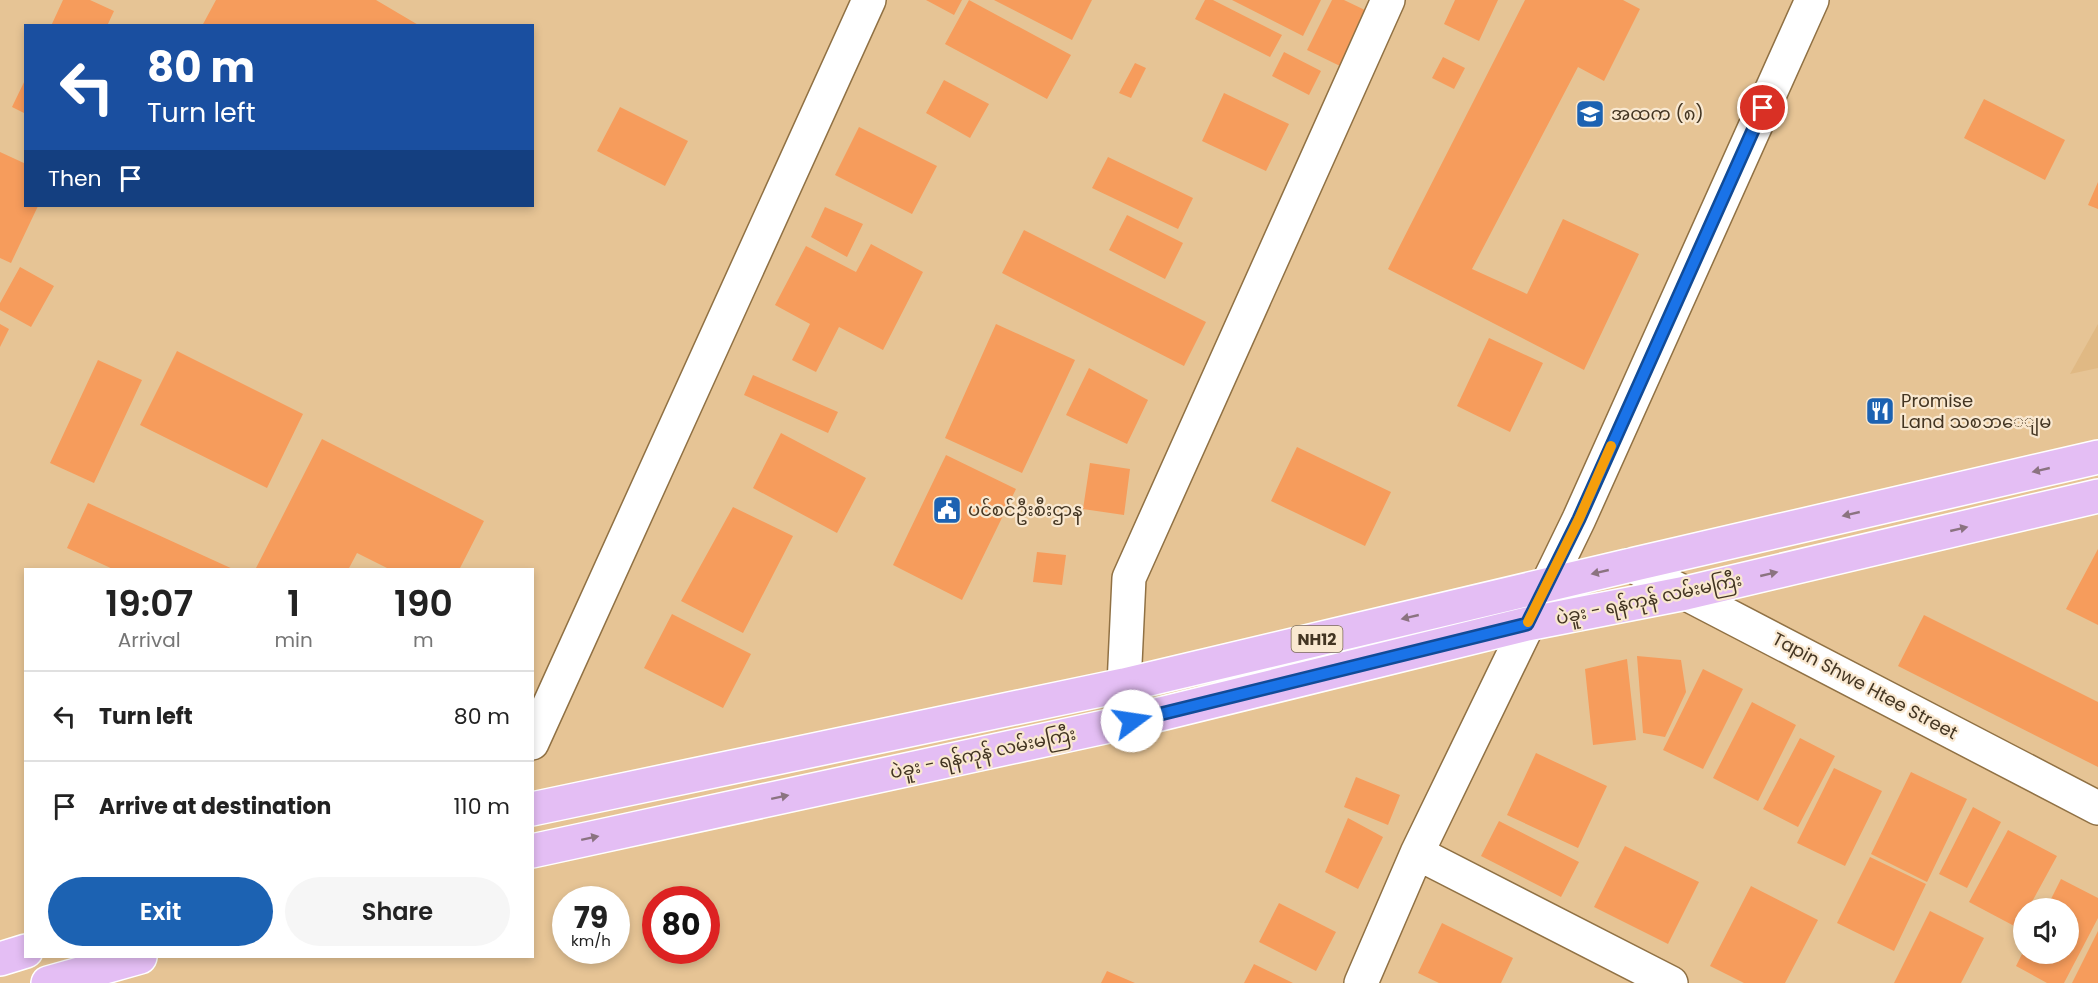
<!DOCTYPE html>
<meta charset="utf-8">
<style>
:root{--surface:#fff;--page:#f6f6f6;--text:#222;--muted:#767676;--line:#e0e0e0;--accent:#1c62b2}
body{margin:0;font-family:Poppins,"Noto Sans Myanmar",sans-serif;background:var(--page);color:var(--text);height:100vh;display:flex;flex-direction:column;font-size:22px;white-space:nowrap}
*{box-sizing:border-box;margin:0}
p{font-size:20px;color:var(--muted)}
.icon{flex:none;width:33px;height:33px;fill:none;stroke:currentColor;stroke-width:2;stroke-linecap:round;stroke-linejoin:round}
.map{position:relative;flex:1;overflow:hidden}
.drawer{position:absolute;left:24px;top:568px;width:510px;height:390px;display:flex;flex-direction:column;background:var(--surface);border-radius:0px;box-shadow:0 3px 9px #0003}
.drawer>*{flex:none}
.banner{position:absolute;left:24px;top:24px;width:510px;height:183px;border-radius:0px;box-shadow:0 3px 9px #0003;background:#1a4fa0;color:#fff;overflow:hidden}
.tools{position:absolute;left:2013px;top:898px;display:grid;gap:12px}
.tools a{display:grid;place-items:center;width:66px;height:66px;border-radius:50%;background:var(--surface);box-shadow:0 3px 9px #0003;font-size:30px}
.speed{position:absolute;left:552px;top:886px;display:flex;gap:12px;font-size:30px;font-weight:700;text-align:center}
.speed>*{display:grid;place-content:center;width:78px;height:78px;border-radius:50%;background:var(--surface);box-shadow:0 3px 9px #0003;line-height:1}
.speed small{font-size:15px;font-weight:400}
.speed .limit{border:9px solid #d22;background:#fff;color:#111}
.pin{position:absolute;display:grid;place-items:center;width:51px;height:51px;color:#fff;margin:-26px;border:3px solid #fff;border-radius:50%;box-shadow:0 2px 6px #0007}
.me{position:absolute;width:66px;margin:-33px;rotate:76deg;stroke-linejoin:round;filter:drop-shadow(0 0 4px #0008)}
.turn{display:flex;align-items:center;gap:21px;height:126px;padding:0 24px;font-size:27px}
.turn .icon{width:78px;height:78px;stroke-width:2.5}
.turn b{display:block;font-size:42px;line-height:51px}
.then{display:flex;align-items:center;height:57px;padding:0 24px;background:#0003;gap:12px;font-size:22px}
.eta{display:flex;justify-content:space-evenly;align-items:center;height:102px;text-align:center}
.eta b{font-size:36px;font-weight:600;line-height:42px}
.primary-button{display:flex;gap:12px;margin-top:auto;padding:12px 24px}
.primary-button a{flex:1;height:69px;border-radius:36px;background:var(--accent);color:#fff;font-size:24px;font-weight:600;line-height:69px;text-align:center}
.primary-button a+a{background:var(--page);color:var(--text)}
ul{padding:0;list-style:none}
li{display:flex;align-items:center;gap:18px;height:90px;padding:0 24px;border-top:2px solid var(--line)}
li div{flex:1}
li b{display:block;font-size:22px}
li em{font-style:normal}
.map>svg:first-child{display:block}
.built{fill:#e0b984}
.building{fill:#f69c5c}
.lines{fill:none;stroke-linecap:round;stroke-linejoin:round}
.minor-casing{stroke:#907144;stroke-width:36}
.trunk-casing{stroke:#fff;stroke-width:36}
.minor{stroke:#fff;stroke-width:33}
.trunk{stroke:#e4bef4;stroke-width:33}
.oneway{fill:#8b7380}
.route-casing{stroke:#114b97;stroke-width:15}
.route{stroke:#1a73e8;stroke-width:10}
.slow{stroke:#f59e0b;stroke-width:10}
.labels{text-anchor:middle;stroke-width:4.5;stroke-linejoin:round;paint-order:stroke}
.shield{fill:#f9e8d0;stroke:#7a6b56;stroke-width:1.5}
.shield-label{font-size:16px;font-weight:bold;fill:#433522}
.poi-label{font-size:18px;fill:#433522;stroke:#f9e8d0;text-anchor:start}
.street-label{font-size:18px;fill:#433522;stroke:#f9e8d0}
</style>
<div class="map">
<svg width="2098" height="983" viewBox="0 0 2098 983">
<rect width="100%" height="100%" fill="#e6c495"/>
<path class="built" d="M 2098,324 L 2098,368 L 2070,374 Z"/>
<path class="building" d="M 63,0 L 90,0 L 114,11 L 107,26 L 51,26 Z
M 216,0 L 376,0 L 420,26 L 202,26 Z
M 926,0 L 962,0 L 954,15 Z
M 969,0 L 1071,55 L 1047,99 L 945,44 Z
M 994,0 L 1092,0 L 1072,40 Z
M 1205,0 L 1213,0 L 1282,35 L 1270,57 L 1195,19 Z
M 1232,0 L 1321,0 L 1303,36 Z
M 1332,0 L 1344,0 L 1367,11 L 1340,66 L 1307,50 Z
M 1455,0 L 1498,0 L 1479,41 L 1444,24 Z
M 1525,0 L 1623,0 L 1640,9 L 1604,81 L 1578,67 L 1472,269 L 1527,294 L 1563,219 L 1639,254 L 1584,370 L 1388,269 Z
M 1284,52 L 1321,71 L 1309,95 L 1272,76 Z
M 1443,57 L 1465,68 L 1454,89 L 1432,78 Z
M 1135,63 L 1146,68 L 1131,98 L 1119,93 Z
M 26,78 L 26,114 L 12,107 Z
M 944,80 L 989,104 L 970,138 L 926,113 Z
M 1224,93 L 1289,124 L 1266,171 L 1202,141 Z
M 1984,99 L 2065,140 L 2045,180 L 1964,138 Z
M 620,107 L 688,141 L 665,186 L 597,151 Z
M 859,127 L 937,166 L 912,214 L 835,175 Z
M 0,152 L 26,164 L 26,206 L 38,206 L 11,263 L 0,258 Z
M 1108,157 L 1193,198 L 1178,229 L 1092,188 Z
M 2098,182 L 2098,209 L 2088,205 Z
M 825,207 L 863,224 L 847,257 L 811,237 Z
M 1127,215 L 1183,243 L 1165,279 L 1109,250 Z
M 1024,230 L 1206,322 L 1184,366 L 1002,273 Z
M 871,244 L 923,272 L 883,350 L 839,327 L 816,372 L 792,360 L 810,324 L 775,305 L 806,246 L 856,272 Z
M 20,267 L 54,286 L 31,327 L 0,310 L 0,303 Z
M 0,324 L 9,329 L 0,347 Z
M 996,324 L 1075,360 L 1022,473 L 945,438 Z
M 1489,338 L 1543,363 L 1510,432 L 1457,406 Z
M 177,351 L 303,414 L 267,488 L 140,425 Z
M 98,360 L 142,380 L 94,483 L 50,463 Z
M 1089,368 L 1148,400 L 1127,444 L 1066,415 Z
M 753,375 L 838,412 L 828,433 L 744,395 Z
M 781,433 L 866,478 L 837,533 L 753,488 Z
M 322,439 L 484,521 L 459,570 L 391,570 L 357,553 L 348,570 L 255,570 Z
M 1297,447 L 1391,492 L 1365,546 L 1271,501 Z
M 946,455 L 1016,489 L 962,600 L 893,565 Z
M 1090,463 L 1130,469 L 1124,515 L 1083,509 Z
M 88,503 L 235,570 L 115,570 L 67,548 Z
M 733,507 L 793,536 L 743,633 L 681,601 Z
M 2098,549 L 2098,625 L 2066,609 Z
M 1037,552 L 1066,555 L 1062,585 L 1033,582 Z
M 672,614 L 751,654 L 723,708 L 644,668 Z
M 1924,615 L 2098,702 L 2098,767 L 1898,666 Z
M 1637,656 L 1681,660 L 1686,692 L 1665,737 L 1643,733 Z
M 1627,659 L 1636,740 L 1593,745 L 1585,669 Z
M 1703,669 L 1743,689 L 1703,769 L 1663,750 Z
M 1752,702 L 1796,725 L 1758,801 L 1713,778 Z
M 1800,738 L 1835,756 L 1798,827 L 1763,809 Z
M 1536,753 L 1607,786 L 1578,848 L 1507,815 Z
M 1834,768 L 1882,791 L 1845,866 L 1797,843 Z
M 1911,772 L 1967,799 L 1927,882 L 1871,854 Z
M 1356,777 L 1400,795 L 1388,825 L 1344,807 Z
M 1973,807 L 2001,822 L 1967,888 L 1939,874 Z
M 1348,818 L 1383,837 L 1358,889 L 1325,872 Z
M 1499,821 L 1579,862 L 1561,897 L 1481,856 Z
M 2008,830 L 2057,856 L 2028,909 L 2024,909 L 2024,918 L 2018,928 L 1969,902 Z
M 1625,846 L 1699,882 L 1668,944 L 1594,907 Z
M 1870,857 L 1926,884 L 1894,951 L 1837,923 Z
M 2061,879 L 2098,898 L 2098,918 L 2064,983 L 2047,983 L 2016,966 L 2022,954 L 2068,954 L 2068,909 L 2046,909 Z
M 1751,886 L 1818,920 L 1785,983 L 1744,983 L 1710,966 Z
M 1279,903 L 1336,932 L 1316,971 L 1259,942 Z
M 1930,911 L 1984,938 L 1961,983 L 1894,983 Z
M 1442,923 L 1513,958 L 1501,983 L 1439,983 L 1418,973 Z
M 2098,931 L 2098,983 L 2072,983 Z
M 1254,964 L 1293,983 L 1244,983 Z
M 1107,971 L 1135,983 L 1101,983 Z"/>
<g class="lines">
<g class="minor-casing">
<path id="minor" d="M 1631,565 L 2098,808
M 1132,721 L 1124,685 L 1129,578 L 1388,0
M 532,743 L 869,0
M 1417,853 L 1671,983
M 1361,983 L 1417,853 L 1579,519 L 1812,0"/>
</g>
<g class="trunk-casing">
<path id="trunk" d="M 532,809 L 1124,685 L 1631,565 L 2098,457
M 532,851 L 1132,721 L 1527,624 L 1686,593 L 2098,496
M 0,959 L 26,951
M 48,983 L 140,957"/>
</g>
<use href="#minor" class="minor"/>
<use href="#trunk" class="trunk"/>
</g>
<defs><path id="oneway-solid" d="M-6-.8H1V-3.2L6.5 0L1 3.2V.8H-6Z" transform="scale(1.5)"/></defs>
<g class="oneway">
<use href="#oneway-solid" transform="translate(2041 470) rotate(167)"/>
<use href="#oneway-solid" transform="translate(1851 514) rotate(167)"/>
<use href="#oneway-solid" transform="translate(1959 529) rotate(-13)"/>
<use href="#oneway-solid" transform="translate(1600 572) rotate(167)"/>
<use href="#oneway-solid" transform="translate(1769 574) rotate(-13)"/>
<use href="#oneway-solid" transform="translate(1410 617) rotate(167)"/>
<use href="#oneway-solid" transform="translate(780 797) rotate(-12)"/>
<use href="#oneway-solid" transform="translate(590 838) rotate(-12)"/>
</g>
<g class="lines">
<g class="route-casing">
<path id="route" d="M 1132,721 L 1527,624 L 1579,519 L 1763,108"/>
</g>
<use href="#route" class="route"/>
<path class="slow" d="M 1528,622 L 1579,519 L 1611,446"/>
</g>
<defs>
<g id="school-square" transform="scale(1.5)"><rect x="-9" y="-9" width="18" height="18" rx="4" fill="#1c62b2" stroke="#f9e8d0"/><path d="M0-5L7-2L0 1L-7-2ZM-4 1L0 2.5L4 1V4Q0 6-4 4Z" fill="#fff"/></g>
<g id="restaurant-square" transform="scale(1.5)"><rect x="-9" y="-9" width="18" height="18" rx="4" fill="#1c62b2" stroke="#f9e8d0"/><path d="M-5-6h1v4h1v-4h1v4h1v-4h1v5L-1.5 .5V6h-2V.5L-5-1ZM5-6V6H3V1.5H1.5Q1.5-4 5-6Z" fill="#fff"/></g>
<g id="civic-square" transform="scale(1.5)"><rect x="-9" y="-9" width="18" height="18" rx="4" fill="#1c62b2" stroke="#f9e8d0"/><path d="M-.6-6.5H3V-4.5H.6V-3L4-1V1h2V6H-6V1h2V-1L-.6-3ZM-1.2 2.5V6h2.4V2.5Z" fill="#fff"/></g>
</defs>
<g fill-rule="evenodd">
<use href="#school-square" x="1590" y="114"/>
<use href="#restaurant-square" x="1880" y="411"/>
<use href="#civic-square" x="947" y="510"/>
</g>
<g class="labels">
<rect class="shield" x="1291.5" y="626" width="51" height="26" rx="4.5"/>
<g class="shield-label">
<text x="1317" y="645">NH12</text>
</g>
<g class="poi-label">
<text x="1611" y="120">အထက (၈)</text>
<text x="1901" y="407">Promise<tspan x="1901" dy="21">Land သစၥာေျမ</tspan></text>
<text x="968" y="516">ပင်စင်ဦးစီးဌာန</text>
</g>
<g class="street-label">
<text transform="translate(1649 599) rotate(-12)" y="6">ပဲခူး - ရန်ကုန် လမ်းမကြီး</text>
<text transform="translate(1865 686) rotate(28)" y="6">Tapin Shwe Htee Street</text>
<text transform="translate(983 753) rotate(-12)" y="6">ပဲခူး - ရန်ကုန် လမ်းမကြီး</text>
</g>
</g>
</svg>
<div class="tools">
<a><svg class="icon" aria-label="sound" viewBox="0 0 24 24"><path d="M4 9h4l5-4v14l-5-4H4zM17 9q2 3 0 6"/></svg></a>
</div>
<div class="speed"><div>79<small>km/h</small></div><div class="limit">80</div></div>
<div class="pin" style="left:1763px;top:108px;background:#d93025"><svg class="icon" aria-label="arrive" viewBox="0 0 24 24"><path d="M6 21V4h12l-3 4 3 4H6"/></svg></div>
<svg class="me" style="left:1132px;top:721px" viewBox="-20 -20 40 40"><circle r="19" fill="#fff"/><path d="M0-13L10 11 0 6-10 11z" fill="#1a73e8"/></svg>
<div class="banner">
<div class="turn"><svg class="icon" aria-label="left" viewBox="0 0 24 24"><path d="M17 20v-9H6M10 6l-5 5 5 5"/></svg><div><b>80 m</b>Turn left</div></div>
<div class="then">Then<svg class="icon" aria-label="arrive" viewBox="0 0 24 24"><path d="M6 21V4h12l-3 4 3 4H6"/></svg></div>
</div>
<section class="drawer">
<div class="eta">
<div><b>19:07</b><p>Arrival</p></div>
<div><b>1</b><p>min</p></div>
<div><b>190</b><p>m</p></div>
</div>
<ul>
<li><svg class="icon" aria-label="left" viewBox="0 0 24 24"><path d="M17 20v-9H6M10 6l-5 5 5 5"/></svg><div><b>Turn left</b></div><em>80 m</em></li>
<li><svg class="icon" aria-label="arrive" viewBox="0 0 24 24"><path d="M6 21V4h12l-3 4 3 4H6"/></svg><div><b>Arrive at destination</b></div><em>110 m</em></li>
</ul>
<div class="primary-button"><a>Exit</a><a>Share</a></div>
</section>
</div>
